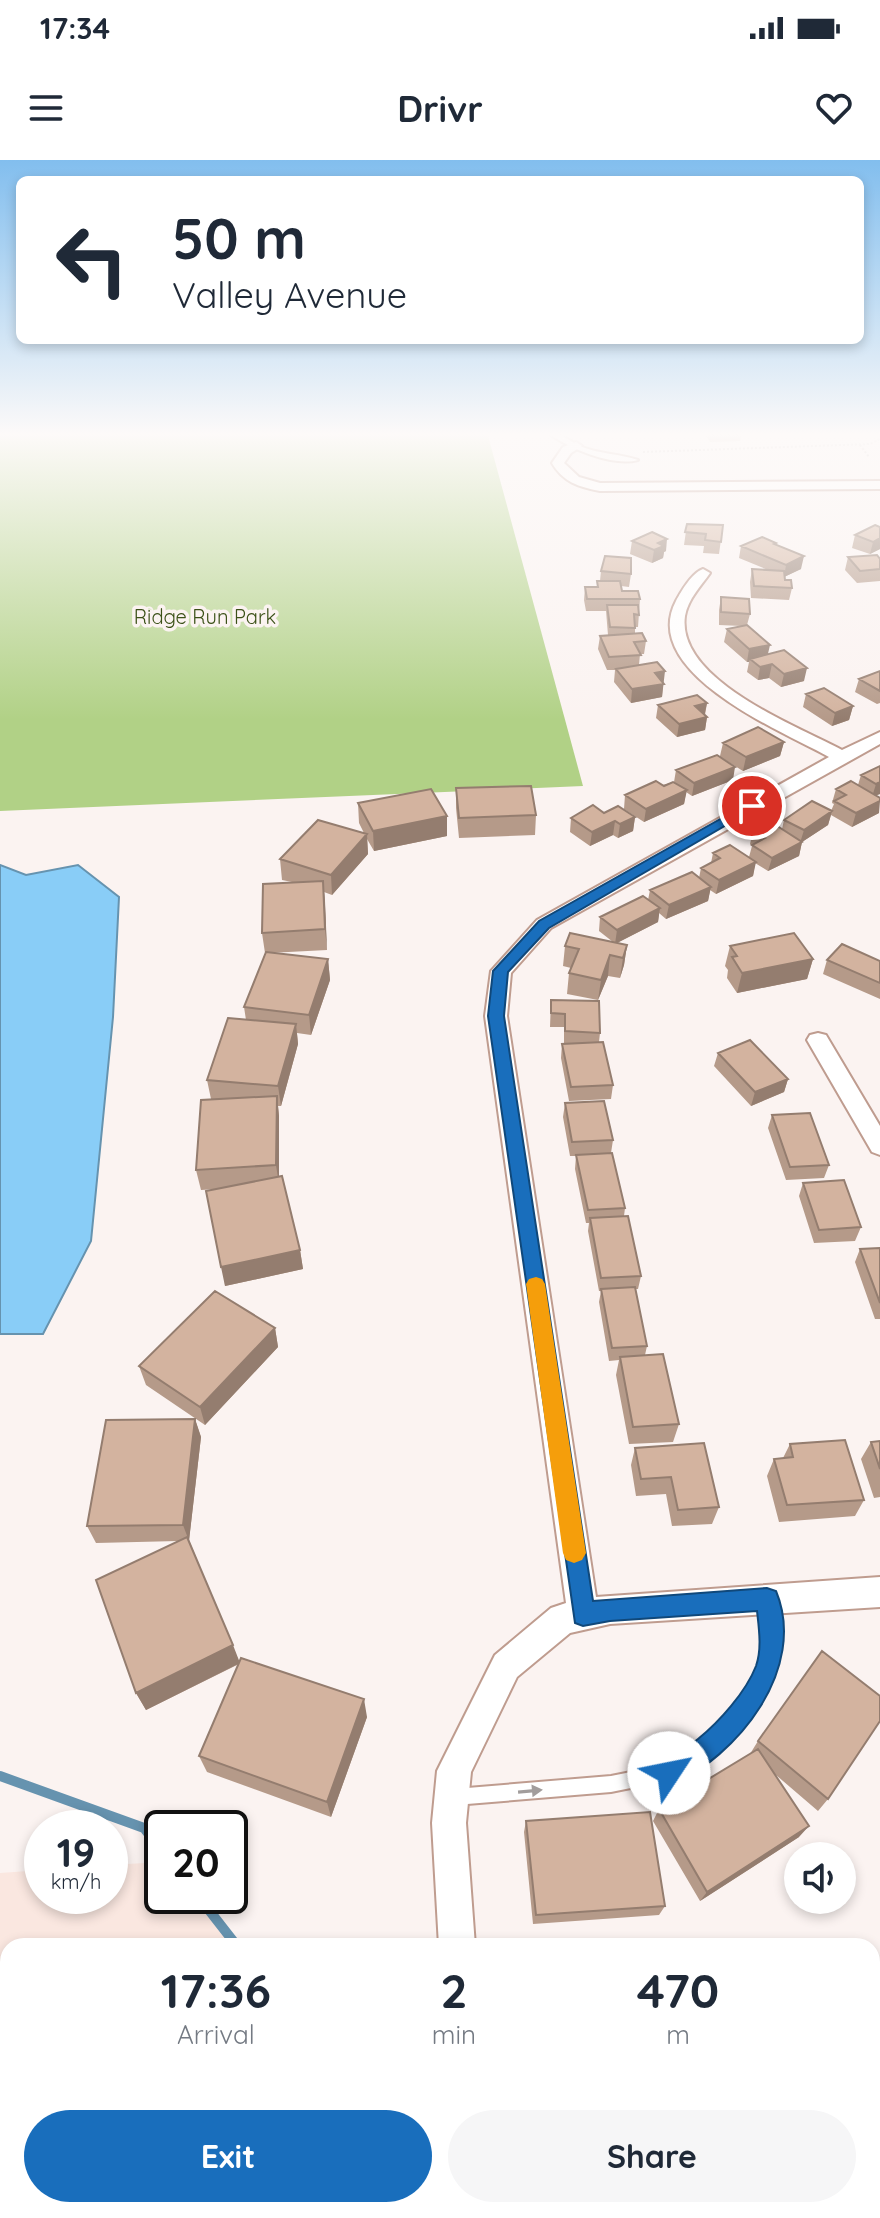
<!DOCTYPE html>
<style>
:root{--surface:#fff;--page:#f6f6f7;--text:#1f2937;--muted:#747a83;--accent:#196ebc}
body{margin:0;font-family:Quicksand,sans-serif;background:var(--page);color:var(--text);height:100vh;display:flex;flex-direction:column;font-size:30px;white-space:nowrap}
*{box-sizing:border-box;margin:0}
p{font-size:26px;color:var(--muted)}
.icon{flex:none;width:44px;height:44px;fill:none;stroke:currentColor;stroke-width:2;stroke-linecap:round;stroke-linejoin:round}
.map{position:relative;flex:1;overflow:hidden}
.panel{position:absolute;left:0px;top:1778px;width:880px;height:280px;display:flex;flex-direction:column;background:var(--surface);border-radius:24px 24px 0 0;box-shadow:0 4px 12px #0003}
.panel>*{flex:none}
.banner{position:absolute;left:16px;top:16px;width:848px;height:168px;border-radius:12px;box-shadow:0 4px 12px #0003;background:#fff;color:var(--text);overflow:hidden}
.buttons{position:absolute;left:784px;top:1682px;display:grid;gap:16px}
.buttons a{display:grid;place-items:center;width:72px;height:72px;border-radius:50%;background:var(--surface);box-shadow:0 4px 12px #0003;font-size:40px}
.speed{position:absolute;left:24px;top:1650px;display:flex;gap:16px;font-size:40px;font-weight:700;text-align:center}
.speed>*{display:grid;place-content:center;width:104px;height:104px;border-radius:50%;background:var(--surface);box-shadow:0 4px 12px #0003;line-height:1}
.speed small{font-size:20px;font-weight:400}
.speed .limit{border:4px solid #111;border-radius:12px;background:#fff;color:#111}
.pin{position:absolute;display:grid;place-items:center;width:68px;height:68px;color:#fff;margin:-34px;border:4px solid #fff;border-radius:50%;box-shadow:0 2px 8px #0007}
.me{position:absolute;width:88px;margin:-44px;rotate:56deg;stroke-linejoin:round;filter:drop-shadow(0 0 6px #0008)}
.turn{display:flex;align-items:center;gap:28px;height:168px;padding:0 24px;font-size:36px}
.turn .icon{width:104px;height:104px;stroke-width:2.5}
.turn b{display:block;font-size:56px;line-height:68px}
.eta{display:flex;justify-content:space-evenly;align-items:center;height:136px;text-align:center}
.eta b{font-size:48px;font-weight:800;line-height:56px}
.action{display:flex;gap:16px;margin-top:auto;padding:16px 24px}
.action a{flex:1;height:92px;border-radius:48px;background:var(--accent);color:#fff;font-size:32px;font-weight:800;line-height:92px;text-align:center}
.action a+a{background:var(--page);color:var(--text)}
.status{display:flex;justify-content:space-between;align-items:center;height:56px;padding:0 40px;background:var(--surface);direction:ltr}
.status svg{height:22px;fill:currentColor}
header{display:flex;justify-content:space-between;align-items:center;height:104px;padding:0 24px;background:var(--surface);font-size:36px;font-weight:800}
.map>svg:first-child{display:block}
.built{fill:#fae7e0}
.green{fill:#b1d186}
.water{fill:#89cdf7;stroke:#6693af;stroke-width:2}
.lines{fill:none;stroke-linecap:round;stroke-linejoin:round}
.stream{stroke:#6693af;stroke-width:10}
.lane-casing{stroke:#bf9c8f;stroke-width:4}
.street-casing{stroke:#bf9c8f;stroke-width:4}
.path{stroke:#b5aca9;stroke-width:2;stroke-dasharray:2 2;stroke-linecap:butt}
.lane{fill:#fff;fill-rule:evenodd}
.street{fill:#fff;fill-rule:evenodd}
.wall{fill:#b59a89}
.shaded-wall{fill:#947d6f}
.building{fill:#d3b39f;stroke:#947d6f;stroke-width:2}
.oneway{fill:#a29d9c}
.route{fill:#196ebc;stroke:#10487a;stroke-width:2}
.slow{fill:#f59e0b}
.labels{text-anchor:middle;stroke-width:7;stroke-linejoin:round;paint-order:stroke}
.far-park-label{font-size:20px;fill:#3b5117;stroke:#fbf3f1}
</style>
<div class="status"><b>17:34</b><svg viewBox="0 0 49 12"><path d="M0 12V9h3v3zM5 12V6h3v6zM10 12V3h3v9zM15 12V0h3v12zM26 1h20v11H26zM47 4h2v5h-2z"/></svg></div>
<header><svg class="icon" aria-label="menu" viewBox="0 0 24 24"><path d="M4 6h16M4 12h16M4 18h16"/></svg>Drivr<svg class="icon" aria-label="heart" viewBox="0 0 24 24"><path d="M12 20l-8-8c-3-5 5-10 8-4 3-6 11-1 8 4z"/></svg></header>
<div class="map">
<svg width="880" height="2058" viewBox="0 0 880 2058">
<rect width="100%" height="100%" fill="#fbf3f1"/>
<path class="built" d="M 162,1702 L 162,1736 L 212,1736 L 214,1750 L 231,1786 L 8,1786 L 8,2050 L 442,2050 L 442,2054 L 483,2050 L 852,2050 L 854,2058 L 0,2058 L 0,1713 L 42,1710 L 42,1736 L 110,1736 L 110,1705 Z"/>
<path class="green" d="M 0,272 L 487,272 L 583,626 L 0,651 Z"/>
<path class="water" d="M 0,705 L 26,715 L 78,705 L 119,737 L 113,857 L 91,1081 L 43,1174 L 0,1174 Z"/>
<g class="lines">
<path class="stream" d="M 0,1616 L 144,1668 L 162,1691
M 198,1736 L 237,1786
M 872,1855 L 880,1853"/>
<g class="lane-casing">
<path id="lane" d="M 547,272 C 559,271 571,282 582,287 C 600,294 621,294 638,300 C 613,307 567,288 547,272 Z
M 768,1433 L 773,1436 L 776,1441 L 780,1480 L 773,1517 L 745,1561 L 714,1593 L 675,1619 L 611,1632 L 455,1645 L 449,1643 L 447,1637 L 449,1631 L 455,1629 L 611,1616 L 666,1605 L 702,1581 L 733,1549 L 759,1508 L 764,1480 L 760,1441 L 763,1436 Z"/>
</g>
<g class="street-casing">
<path id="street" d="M 576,282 L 582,286 L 571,293 L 564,303 L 579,317 L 600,323 L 880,321 L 880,329 L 600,331 C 579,327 563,322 552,303 L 563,287 Z
M 703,409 L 710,413 C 701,426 688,439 685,456 C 676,520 797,566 842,590 L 880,572 L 880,584 L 551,768 L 511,813 L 507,856 L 596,1437 L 880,1417 L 880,1447 L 610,1464 L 570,1473 L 517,1517 L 471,1612 L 466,1663 L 475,1786 L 439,1786 L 432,1663 L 437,1611 L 495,1495 L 551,1448 L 566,1443 L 485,856 L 491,811 L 537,760 L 829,597 C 784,572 638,513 676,441 C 682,430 692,413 703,409 Z
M 818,873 L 826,875 L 880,966 L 880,995 L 872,992 L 807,880 L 810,875 Z
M 454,2050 L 494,2050 L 495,2058 L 455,2058 Z"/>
</g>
<path class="path" d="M 860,285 L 869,297
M 643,292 L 870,284 L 880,279"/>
<use href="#lane" class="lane"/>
<use href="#street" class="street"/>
</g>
<path class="wall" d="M 704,272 L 742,272 L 740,281 L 710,282 Z
M 687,364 L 723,365 L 719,394 L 703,393 L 704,386 L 684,385 Z
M 880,367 L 880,389 L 870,394 L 852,388 L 855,375 Z
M 632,381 L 666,391 L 664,392 L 663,398 L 652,403 L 630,394 Z
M 776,383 L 776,385 L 801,409 L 784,417 L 785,420 L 792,428 L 789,440 L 751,438 L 750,422 L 752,409 L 768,410 L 739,398 L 741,386 Z
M 848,397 L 880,399 L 880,421 L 857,423 L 845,410 Z
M 601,411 L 631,414 L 629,427 L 621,426 L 622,431 L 640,439 L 638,467 L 635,467 L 635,474 L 646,481 L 644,494 L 640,494 L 639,505 L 663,523 L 662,537 L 631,543 L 614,522 L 615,510 L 607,510 L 598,489 L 600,476 L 608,475 L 606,451 L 586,451 L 584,440 L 585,427 L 597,427 L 597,421 L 600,421 Z
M 721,437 L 750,454 L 747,465 L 768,494 L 804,521 L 781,527 L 769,518 L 758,520 L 747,512 L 749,502 L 747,502 L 724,482 L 727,469 L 742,466 L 719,465 L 719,450 Z
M 880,511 L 880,543 L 877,544 L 855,532 L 859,519 Z
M 806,534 L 853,546 L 849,560 L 832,566 L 803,547 Z
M 707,543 L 705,555 L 707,557 L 705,570 L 677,577 L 656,558 L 658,545 Z
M 784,582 L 780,596 L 743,611 L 722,598 L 733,620 L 692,636 L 686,632 L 684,644 L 644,662 L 624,649 L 625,635 L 674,622 L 676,610 L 720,596 L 723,583 Z
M 880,606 L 880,634 L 876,635 L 879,653 L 852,667 L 831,655 L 828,665 L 802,682 L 799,696 L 768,711 L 755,703 L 753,716 L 716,734 L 710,730 L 708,741 L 666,759 L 659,753 L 658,762 L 617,783 L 627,785 L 624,805 L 620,818 L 608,816 L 598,840 L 567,834 L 569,813 L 571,808 L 563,806 L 565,786 L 613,782 L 599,771 L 600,757 L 648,740 L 650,730 L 699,718 L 701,708 L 711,703 L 713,693 L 749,697 L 752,686 L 750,684 L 753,671 L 782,669 L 784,660 L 831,651 L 834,644 L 832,643 L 836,629 L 858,625 L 861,615 Z
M 456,628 L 536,655 L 535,675 L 459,678 L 456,648 Z
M 358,643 L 447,656 L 447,676 L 374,691 L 367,679 L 368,694 L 332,735 L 324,732 L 327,790 L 269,793 L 328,799 L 330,820 L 311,875 L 297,873 L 298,884 L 281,946 L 278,946 L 279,956 L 279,1017 L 300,1090 L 303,1109 L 225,1126 L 218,1029 L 201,1030 L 196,1010 L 211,939 L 207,920 L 246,860 L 244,847 L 266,793 L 265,793 L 262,773 L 292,722 L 282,720 L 280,699 L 364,673 L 359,663 Z
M 635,657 L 633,671 L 618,678 L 613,675 L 590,686 L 570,672 L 571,658 Z
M 730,786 L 813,799 L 807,819 L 737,833 L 727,818 L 728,810 L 725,806 Z
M 827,800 L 880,801 L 880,839 L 823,814 Z
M 551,840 L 600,873 L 599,882 L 613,925 L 611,939 L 569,941 L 561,898 L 562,884 L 564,884 L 564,867 L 550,867 Z
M 718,893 L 788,919 L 784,932 L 751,946 L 714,906 Z
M 565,943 L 613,980 L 611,993 L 625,1048 L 624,1056 L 641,1116 L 638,1129 L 635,1129 L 647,1186 L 645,1195 L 679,1264 L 673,1282 L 629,1284 L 616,1215 L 619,1200 L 609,1201 L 599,1142 L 601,1131 L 599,1131 L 588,1071 L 589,1063 L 586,1063 L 575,1009 L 576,996 L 570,996 L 563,957 Z
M 772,955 L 829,1005 L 824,1018 L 786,1020 L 768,968 Z
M 803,1023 L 861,1067 L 855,1081 L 814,1083 L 799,1036 Z
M 880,1088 L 880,1159 L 875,1159 L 855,1102 L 860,1089 Z
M 275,1168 L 278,1187 L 205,1265 L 146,1225 L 139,1206 Z
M 195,1259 L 201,1277 L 189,1380 L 239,1502 L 367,1557 L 331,1657 L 207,1612 L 199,1596 L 239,1504 L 146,1550 L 136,1533 L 178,1381 L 96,1383 L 87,1366 Z
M 880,1281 L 880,1337 L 874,1338 L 861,1299 L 871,1282 Z
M 790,1284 L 864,1340 L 855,1356 L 779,1362 L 767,1316 L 774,1299 L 783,1298 Z
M 635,1288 L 719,1347 L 712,1364 L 672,1366 L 666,1334 L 636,1336 L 631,1305 Z
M 758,1581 L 828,1639 L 818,1651 L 776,1615 L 799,1677 L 700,1741 L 653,1661 L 659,1649 L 750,1594 Z
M 526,1661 L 665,1746 L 659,1755 L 533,1764 L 524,1672 Z"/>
<path class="shaded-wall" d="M 880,378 L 880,389 L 870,394 L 873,382 Z
M 667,379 L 666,391 L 664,392 L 663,398 L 652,403 L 654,390 L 658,383 Z
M 804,396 L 801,409 L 784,417 L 786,405 Z
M 770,485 L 767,498 L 750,499 L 749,502 L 747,502 L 749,489 Z
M 772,504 L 769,518 L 758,520 L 760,507 Z
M 807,508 L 804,521 L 781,527 L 784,514 Z
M 665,511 L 662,537 L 631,543 L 632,529 L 655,513 Z
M 707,543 L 704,557 L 695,546 Z
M 853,546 L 849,560 L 832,566 L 835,553 Z
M 707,557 L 705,570 L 677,577 L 679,564 Z
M 784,582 L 780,596 L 743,611 L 746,597 Z
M 735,607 L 733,620 L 692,636 L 694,623 Z
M 880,622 L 880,634 L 872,637 L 876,624 Z
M 687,630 L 684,644 L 644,662 L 646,649 Z
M 880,641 L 879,653 L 852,667 L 856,653 Z
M 832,651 L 828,665 L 802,682 L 799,696 L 768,711 L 772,698 L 800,683 L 804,670 Z
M 447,656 L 447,676 L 374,691 L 373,671 Z
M 635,657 L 633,671 L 618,678 L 620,664 Z
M 615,661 L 613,675 L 590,686 L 592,672 Z
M 367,674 L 368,694 L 332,735 L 331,715 Z
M 756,702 L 753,716 L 716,734 L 719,720 Z
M 323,721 L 325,741 L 327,790 L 325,769 Z
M 711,727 L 708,741 L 666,759 L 669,745 Z
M 660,748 L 658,762 L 615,784 L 617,770 Z
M 627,785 L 624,805 L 620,818 L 623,798 Z
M 610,795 L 608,816 L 598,840 L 601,820 Z
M 328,799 L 330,820 L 311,875 L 309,855 Z
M 813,799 L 807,819 L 737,833 L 742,813 Z
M 296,864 L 298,884 L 281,946 L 278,926 Z
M 788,919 L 784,932 L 751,946 L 755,932 Z
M 277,936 L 279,956 L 279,1025 L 276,1005 Z
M 300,1090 L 303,1109 L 225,1126 L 221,1107 Z
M 275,1168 L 278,1187 L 205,1265 L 200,1247 Z
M 195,1259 L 201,1277 L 189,1381 L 183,1365 Z
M 233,1485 L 240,1503 L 146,1550 L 136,1533 Z
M 364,1539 L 367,1557 L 331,1657 L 327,1642 Z
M 809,1666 L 799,1677 L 700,1741 L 707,1732 Z"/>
<path class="building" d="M 687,364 L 723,365 L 721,382 L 705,380 L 706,374 L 685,372 Z
M 875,365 L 880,367 L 880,378 L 873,382 L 855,375 Z
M 652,372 L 667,379 L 658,383 L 664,386 L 654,390 L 632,381 Z
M 762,377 L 776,383 L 774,384 L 804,396 L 786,405 L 741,386 Z
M 877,395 L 880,399 L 880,409 L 860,411 L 848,397 Z
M 605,396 L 631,398 L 631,414 L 601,411 Z
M 752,409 L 784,411 L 785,420 L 791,420 L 792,428 L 754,426 Z
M 597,421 L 620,421 L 622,431 L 638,431 L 640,439 L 587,439 L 585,427 L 598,427 Z
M 721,437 L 749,439 L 750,454 L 721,452 Z
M 607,445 L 638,445 L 639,455 L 634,454 L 635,468 L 610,467 Z
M 747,465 L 770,485 L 749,489 L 727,469 Z
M 642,473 L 646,481 L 634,482 L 641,495 L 609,497 L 600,476 Z
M 784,490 L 807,508 L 784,514 L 772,504 L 760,507 L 750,499 Z
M 657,502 L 665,511 L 655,513 L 664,524 L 632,529 L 616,509 Z
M 880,511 L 880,531 L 859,519 Z
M 824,528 L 853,546 L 835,553 L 806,534 Z
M 697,535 L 707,543 L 695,546 L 707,557 L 679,564 L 658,545 Z
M 758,567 L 784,582 L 746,597 L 723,583 Z
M 717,595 L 735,607 L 694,623 L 676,610 Z
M 880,606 L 880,622 L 876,624 L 861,615 Z
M 656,621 L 664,626 L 673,622 L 687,630 L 646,649 L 625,635 Z
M 851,621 L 880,638 L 880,641 L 856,653 L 834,641 L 846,635 L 836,629 Z
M 531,626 L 536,655 L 459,658 L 456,628 Z
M 431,629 L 447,656 L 373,671 L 358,643 Z
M 812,641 L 832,651 L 804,670 L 784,660 Z
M 593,645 L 604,653 L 618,646 L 635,657 L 620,664 L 615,661 L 592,672 L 571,658 Z
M 318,660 L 367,674 L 331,715 L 280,699 Z
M 771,662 L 802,682 L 772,698 L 752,685 L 765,678 L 753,671 Z
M 730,685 L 756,702 L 719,720 L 701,708 L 720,698 L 713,693 Z
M 692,712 L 711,727 L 669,745 L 650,730 Z
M 323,721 L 325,769 L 262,773 L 263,724 Z
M 643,736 L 660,748 L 617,770 L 600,757 Z
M 570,773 L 627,785 L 623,798 L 610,795 L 601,820 L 569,813 L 579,789 L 565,786 Z
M 794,773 L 813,799 L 742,813 L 732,797 L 737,796 L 730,786 Z
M 842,784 L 880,801 L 880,823 L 827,800 Z
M 266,792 L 328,799 L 309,855 L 244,847 Z
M 551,840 L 599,841 L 600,873 L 565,871 L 565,854 L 551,853 Z
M 228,858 L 296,864 L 278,926 L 207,920 Z
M 750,880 L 788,919 L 755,932 L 718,893 Z
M 603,882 L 613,925 L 571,927 L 562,884 Z
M 277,936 L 276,1005 L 196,1010 L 201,940 Z
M 604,941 L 613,980 L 572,982 L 565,943 Z
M 810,953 L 829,1005 L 790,1007 L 772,955 Z
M 612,993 L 625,1048 L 588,1050 L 576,995 Z
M 282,1016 L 300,1090 L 221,1107 L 206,1031 Z
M 844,1020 L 861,1067 L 819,1070 L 803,1023 Z
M 628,1056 L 641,1116 L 601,1118 L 590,1058 Z
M 880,1088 L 880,1143 L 860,1089 Z
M 635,1127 L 647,1186 L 612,1188 L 601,1129 Z
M 215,1131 L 275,1168 L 200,1247 L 139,1206 Z
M 663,1194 L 679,1264 L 633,1267 L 620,1197 Z
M 195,1259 L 183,1365 L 87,1366 L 106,1260 Z
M 845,1280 L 864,1340 L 787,1345 L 774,1299 L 793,1297 L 790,1284 Z
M 880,1281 L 880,1309 L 871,1282 Z
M 704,1283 L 719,1347 L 678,1350 L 671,1317 L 641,1319 L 635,1288 Z
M 187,1377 L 233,1485 L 136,1533 L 96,1420 Z
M 822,1491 L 880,1536 L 880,1561 L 828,1639 L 758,1581 Z
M 241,1498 L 364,1539 L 327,1642 L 199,1596 Z
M 758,1589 L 809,1666 L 707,1732 L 659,1649 Z
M 650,1652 L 665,1746 L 536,1755 L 526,1661 Z"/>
<defs><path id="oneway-solid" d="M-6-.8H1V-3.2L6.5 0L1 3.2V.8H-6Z" transform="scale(2)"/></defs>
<use class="oneway" href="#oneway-solid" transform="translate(530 1631) rotate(-5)"/>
<linearGradient id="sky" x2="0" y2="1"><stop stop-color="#82beee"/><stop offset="0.49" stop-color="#fdfaf9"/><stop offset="1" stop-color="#fdfaf9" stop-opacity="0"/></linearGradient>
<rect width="880" height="560" fill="url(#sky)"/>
<path class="route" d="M 747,644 L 759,646 L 549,768 L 508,812 L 504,856 L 593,1441 L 767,1428 L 776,1431 C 808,1508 738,1597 669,1626 L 660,1622 L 656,1613 C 663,1596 684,1590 698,1579 C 719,1562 746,1532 756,1506 C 762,1489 759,1469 757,1451 L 610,1461 L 583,1466 L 575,1463 L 488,856 L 493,811 L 539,761 Z"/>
<path class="slow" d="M 536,1117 L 542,1119 L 545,1124 L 586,1393 L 582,1400 L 574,1403 L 566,1400 L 563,1393 L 526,1124 L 529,1119 Z"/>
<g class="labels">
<g class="far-park-label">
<text x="205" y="464">Ridge Run Park</text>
</g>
</g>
</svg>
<div class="buttons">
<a><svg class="icon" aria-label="sound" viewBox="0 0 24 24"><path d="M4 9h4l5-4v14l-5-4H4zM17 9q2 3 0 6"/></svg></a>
</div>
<div class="speed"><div>19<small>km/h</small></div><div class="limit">20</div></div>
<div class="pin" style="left:752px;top:646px;background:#d93025"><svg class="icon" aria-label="arrive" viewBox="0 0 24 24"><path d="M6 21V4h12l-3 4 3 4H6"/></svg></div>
<svg class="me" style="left:669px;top:1613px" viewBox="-20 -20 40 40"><circle r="19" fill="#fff"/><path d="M0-13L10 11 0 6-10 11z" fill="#196ebc"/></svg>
<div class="banner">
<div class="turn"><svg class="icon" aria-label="left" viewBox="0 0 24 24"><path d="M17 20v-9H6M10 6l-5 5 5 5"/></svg><div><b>50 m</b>Valley Avenue</div></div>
</div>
<section class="panel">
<div class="eta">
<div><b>17:36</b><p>Arrival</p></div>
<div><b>2</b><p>min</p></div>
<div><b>470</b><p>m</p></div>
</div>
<div class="action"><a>Exit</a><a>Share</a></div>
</section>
</div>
